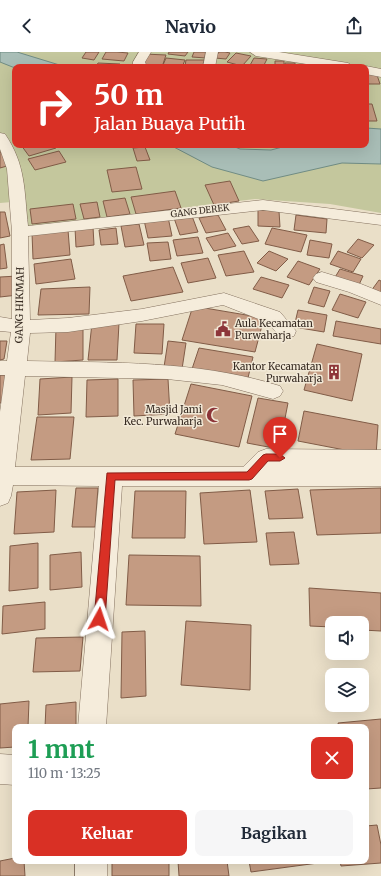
<!DOCTYPE html>
<html lang="id">
<meta charset="utf-8">
<style>
:root{--surface:#fff;--page:#f6f6f7;--text:#1f2937;--muted:#747a83;--accent:#d93025}
body{margin:0;font-family:Merriweather,serif;background:var(--page);color:var(--text);height:100vh;display:flex;flex-direction:column;font-size:15px;white-space:nowrap}
*{box-sizing:border-box;margin:0}
p{font-size:13px;color:var(--muted)}
.icon{flex:none;width:22px;height:22px;fill:none;stroke:currentColor;stroke-width:2;stroke-linecap:round;stroke-linejoin:round}
.map{position:relative;flex:1;overflow:hidden}
.side{position:absolute;left:12px;top:672px;width:357px;height:140px;display:flex;flex-direction:column;background:var(--surface);border-radius:8px;box-shadow:0 4px 16px #0002}
.side>*{flex:none}
.top-card{position:absolute;left:12px;top:12px;width:357px;height:84px;border-radius:8px;box-shadow:0 4px 16px #0002;background:#d93025;color:#fff;overflow:hidden}
.tools{position:absolute;left:325px;top:564px;display:grid;gap:8px}
.tools a{display:grid;place-items:center;width:44px;height:44px;border-radius:8px;background:var(--surface);box-shadow:0 4px 16px #0002;font-size:20px}
.pin{position:absolute;display:grid;place-items:center;width:34px;height:34px;color:#fff;margin:-41px -17px;border-radius:50% 50% 50% 0;rotate:-45deg;box-shadow:0 0 4px #0007}
.pin .icon{rotate:45deg}
.me{position:absolute;width:44px;margin:-22px;rotate:5deg;stroke-linejoin:round;filter:drop-shadow(0 0 3px #0008)}
.turn{display:flex;align-items:center;gap:14px;height:84px;padding:0 16px;font-size:18px}
.turn .icon{width:52px;height:52px;stroke-width:2.5}
.turn b{display:block;font-size:28px;line-height:34px}
.round{display:grid;place-items:center;flex:none;width:42px;height:42px;border-radius:8px;background:var(--page)}
.headline{display:flex;align-items:center;justify-content:space-between;height:68px;padding:0 16px}
h1{font-size:24px;font-weight:700;line-height:30px;color:#1e9e55}
.cta{display:flex;gap:8px;margin-top:auto;padding:8px 16px}
.cta a{flex:1;height:46px;border-radius:8px;background:var(--accent);color:#fff;font-size:16px;font-weight:700;line-height:46px;text-align:center}
.cta a+a{background:var(--page);color:var(--text)}
header{display:flex;justify-content:space-between;align-items:center;height:52px;padding:0 16px;background:var(--surface);font-size:18px;font-weight:700}
.map>svg:first-child{display:block}
.green{fill:#c4c79d;fill-rule:evenodd}
.water{fill:#a9beb7;stroke:#708c84}
.building{fill:#c49b82;stroke:#815c47}
.lines{fill:none;stroke-linecap:round;stroke-linejoin:round}
.minor-casing{stroke:#84715f;stroke-width:1}
.minor{fill:#f5ecdb;fill-rule:evenodd}
.route{fill:#d93025;stroke:#8d1f18}
.labels{text-anchor:middle;stroke-width:3;stroke-linejoin:round;paint-order:stroke}
.far-street-label{font-size:9px;fill:#362a21;stroke:#f2e9d7}
.street-label{font-size:10px;fill:#362a21;stroke:#f2e9d7}
.poi-label{font-size:10px;fill:#362a21;stroke:#f2e9d7;text-anchor:end}
</style>
<header><svg class="icon" aria-label="back" viewBox="0 0 24 24"><path d="M15 5l-7 7 7 7"/></svg>Navio<svg class="icon" aria-label="share" viewBox="0 0 24 24"><path d="M12 15V3M7 8l5-5 5 5M5 13v7h14v-7"/></svg></header>
<div class="map">
<svg width="381" height="824" viewBox="0 0 381 824">
<rect width="100%" height="100%" fill="#eadfc8"/>
<path class="green" d="M 0,0 L 381,0 L 381,161 L 330,152 L 255,147 L 25,175 L 24,149 L 0,151 ZM 15,15 L 366,15 L 366,93 L 15,93 Z"/>
<path class="water" d="M 0,0 L 17,0 L 66,15 L 15,16 L 0,10 Z
M 366,76 L 381,77 L 381,112 L 342,111 L 263,129 L 212,115 L 170,93 L 230,93 L 240,97 L 271,98 L 290,93 L 366,93 Z"/>
<path class="building" d="M 86,0 L 99,0 L 94,8 L 82,6 Z
M 106,0 L 117,0 L 128,1 L 124,9 L 102,7 Z
M 169,0 L 188,0 L 185,4 L 168,2 Z
M 194,0 L 208,0 L 206,6 L 192,5 Z
M 219,0 L 225,0 L 230,1 L 226,7 L 215,6 Z
M 236,1 L 251,4 L 242,14 L 227,10 Z
M 144,2 L 166,3 L 162,15 L 140,14 Z
M 166,6 L 185,8 L 182,15 L 163,13 Z
M 254,6 L 267,7 L 263,15 L 249,15 Z
M 186,8 L 208,8 L 207,15 L 185,14 Z
M 275,9 L 284,9 L 284,15 L 275,15 Z
M 98,11 L 120,12 L 119,15 L 96,15 Z
M 285,11 L 295,11 L 295,15 L 285,15 Z
M 376,20 L 380,32 L 366,32 L 366,21 Z
M 366,52 L 372,52 L 377,69 L 366,69 Z
M 21,93 L 53,93 L 56,96 L 29,104 Z
M 145,95 L 150,108 L 137,109 L 133,96 Z
M 59,99 L 66,110 L 35,118 L 28,107 Z
M 0,100 L 3,100 L 7,114 L 0,116 Z
M 136,115 L 142,137 L 112,140 L 107,118 Z
M 230,129 L 239,149 L 214,153 L 205,133 Z
M 175,139 L 181,156 L 136,162 L 131,145 Z
M 125,146 L 130,162 L 107,165 L 103,149 Z
M 97,150 L 100,165 L 84,167 L 80,152 Z
M 73,152 L 76,167 L 32,172 L 30,157 Z
M 258,158 L 279,159 L 280,175 L 258,174 Z
M 0,160 L 5,160 L 10,184 L 0,186 Z
M 218,163 L 226,178 L 206,181 L 199,166 Z
M 296,163 L 327,167 L 326,181 L 294,178 Z
M 192,164 L 198,180 L 180,183 L 174,166 Z
M 168,165 L 172,184 L 148,186 L 144,168 Z
M 139,172 L 144,193 L 125,195 L 121,174 Z
M 249,174 L 259,189 L 242,192 L 233,177 Z
M 93,175 L 94,193 L 76,195 L 75,176 Z
M 116,176 L 118,192 L 101,193 L 99,178 Z
M 272,176 L 307,183 L 301,200 L 265,192 Z
M 68,178 L 70,203 L 33,207 L 32,181 Z
M 228,181 L 236,194 L 214,199 L 206,186 Z
M 198,185 L 203,201 L 177,204 L 173,188 Z
M 358,187 L 374,193 L 362,206 L 347,200 Z
M 310,188 L 332,192 L 329,206 L 307,203 Z
M 168,190 L 171,207 L 150,209 L 147,191 Z
M 4,192 L 7,216 L 0,217 L 0,193 Z
M 244,199 L 254,220 L 226,224 L 218,203 Z
M 269,199 L 288,207 L 276,219 L 257,211 Z
M 338,199 L 361,207 L 353,220 L 330,212 Z
M 208,206 L 216,226 L 188,231 L 181,211 Z
M 71,207 L 75,227 L 36,232 L 34,212 Z
M 298,209 L 320,217 L 309,233 L 287,225 Z
M 173,215 L 183,240 L 131,249 L 123,224 Z
M 340,217 L 363,224 L 358,235 L 334,227 Z
M 18,224 L 18,243 L 0,245 L 0,225 Z
M 261,225 L 289,233 L 282,246 L 253,237 Z
M 379,228 L 381,229 L 381,243 L 371,239 Z
M 90,235 L 89,262 L 38,263 L 41,237 Z
M 314,235 L 330,239 L 324,255 L 308,251 Z
M 340,242 L 366,250 L 358,266 L 332,258 Z
M 193,254 L 264,266 L 255,300 L 182,288 Z
M 298,258 L 327,263 L 324,280 L 294,275 Z
M 336,269 L 381,277 L 381,292 L 333,284 Z
M 92,271 L 119,271 L 117,308 L 88,308 Z
M 136,272 L 164,272 L 162,302 L 134,301 Z
M 83,274 L 83,308 L 55,310 L 56,275 Z
M 0,289 L 7,289 L 4,307 L 0,308 Z
M 168,289 L 186,291 L 182,317 L 164,315 Z
M 317,292 L 362,302 L 352,349 L 304,338 Z
M 199,296 L 253,305 L 247,330 L 191,320 Z
M 0,323 L 6,323 L 2,351 L 0,351 Z
M 72,325 L 71,361 L 38,363 L 40,327 Z
M 118,327 L 118,364 L 86,365 L 87,328 Z
M 168,327 L 170,362 L 134,364 L 133,328 Z
M 191,332 L 252,344 L 239,395 L 175,382 Z
M 258,346 L 288,351 L 279,397 L 247,391 Z
M 304,359 L 378,373 L 376,404 L 298,389 Z
M 37,365 L 74,365 L 70,407 L 31,408 Z
M 76,436 L 98,436 L 95,475 L 72,475 Z
M 381,436 L 381,481 L 317,483 L 310,438 Z
M 298,437 L 303,466 L 269,467 L 265,439 Z
M 56,438 L 54,480 L 14,482 L 17,440 Z
M 250,438 L 257,490 L 204,492 L 200,441 Z
M 135,439 L 186,439 L 185,486 L 132,486 Z
M 294,480 L 299,512 L 270,513 L 266,481 Z
M 38,491 L 38,536 L 9,539 L 10,494 Z
M 81,500 L 82,535 L 50,538 L 50,503 Z
M 129,503 L 200,504 L 201,554 L 126,553 Z
M 309,536 L 381,541 L 381,579 L 362,578 L 362,571 L 332,571 L 332,575 L 310,574 Z
M 45,550 L 45,577 L 2,582 L 3,554 Z
M 186,569 L 251,573 L 250,638 L 181,633 Z
M 145,579 L 146,644 L 121,646 L 122,580 Z
M 83,585 L 80,619 L 33,620 L 36,586 Z
M 29,649 L 28,675 L 15,675 L 15,695 L 0,696 L 0,652 Z
M 76,650 L 76,675 L 45,675 L 46,653 Z
M 381,667 L 381,736 L 366,737 L 366,675 L 339,675 L 338,671 Z
M 377,773 L 381,793 L 381,811 L 341,814 L 340,809 L 366,809 L 366,774 Z
M 15,806 L 15,809 L 24,809 L 25,824 L 0,824 L 0,809 Z
M 112,809 L 169,809 L 169,824 L 112,824 Z
M 178,809 L 227,809 L 229,824 L 179,824 Z
M 249,809 L 318,809 L 318,811 L 251,820 Z"/>
<g class="lines">
<g class="minor-casing">
<path id="minor" d="M 139,0 L 151,0 L 145,10 L 147,15 L 133,14 L 133,10 Z
M 206,0 L 218,0 L 215,15 L 203,15 Z
M 250,0 L 279,0 L 348,11 L 354,15 L 325,15 L 256,4 Z
M 366,14 L 381,17 L 381,25 L 366,22 L 366,15 L 363,15 Z
M 0,81 L 5,82 C 26,113 24,138 28,174 L 263,148 L 381,163 L 381,173 L 263,158 L 28,184 L 30,268 L 68,266 L 142,257 L 224,241 L 280,260 L 296,279 L 294,284 L 287,286 L 280,284 L 266,270 L 223,253 L 142,269 L 68,280 L 30,281 L 27,309 C 112,311 198,308 280,334 L 283,339 L 280,344 L 273,347 L 222,333 L 167,327 L 25,324 L 15,415 L 243,415 L 258,400 L 266,397 L 381,398 L 381,434 L 122,434 L 106,675 L 78,675 L 99,434 L 13,433 L 11,444 L 8,451 L 0,454 L 0,360 L 5,323 L 0,323 L 0,309 L 7,309 L 11,280 L 0,279 L 0,265 L 12,267 L 12,180 L 7,117 L 0,97 Z
M 322,220 L 361,232 L 381,240 L 381,253 L 349,240 L 316,230 L 313,226 L 316,222 Z
M 0,702 L 15,703 L 15,733 L 0,732 Z
M 75,809 L 107,809 L 107,824 L 75,824 Z"/>
</g>
<use href="#minor" class="minor"/>
</g>
<path class="route" d="M 266,402 L 280,402 L 285,406 L 280,409 L 268,409 L 252,427 L 249,428 L 115,428 L 105,567 L 103,570 L 99,572 L 95,570 L 94,567 L 107,421 L 247,420 L 263,403 Z"/>
<defs>
<g id="civic-bare" transform="scale(1.2)"><path d="M-.6-6.5H3V-4.5H.6V-3L4-1V1h2V6H-6V1h2V-1L-.6-3ZM-1.2 2.5V6h2.4V2.5Z" fill="#8d3539" stroke="#f2e9d7" stroke-width="2.5" paint-order="stroke"/></g>
<g id="building-bare" transform="scale(1.2)"><path d="M-4-6H4V6H1V3H-1V6H-4ZM-2.5-4.3h1.7v1.8h-1.7ZM.8-4.3h1.7v1.8H.8ZM-2.5-1h1.7V.8h-1.7ZM.8-1h1.7V.8H.8Z" fill="#8d3539" stroke="#f2e9d7" stroke-width="2.5" paint-order="stroke"/></g>
<g id="mosque-bare" transform="scale(1.2)"><path d="M3.5-4.9A6 6 0 1 0 3.5 4.9A5 5 0 1 1 3.5-4.9Z" fill="#8d3539" stroke="#f2e9d7" stroke-width="2.5" paint-order="stroke"/></g>
</defs>
<g fill-rule="evenodd">
<use href="#civic-bare" x="223" y="277"/>
<use href="#building-bare" x="334" y="320"/>
<use href="#mosque-bare" x="214" y="363"/>
</g>
<g class="labels">
<g class="far-street-label">
<text transform="translate(200 159) rotate(-7)" y="3">GANG DEREK</text>
</g>
<g class="street-label">
<text transform="translate(19 253) rotate(-89)" y="4">GANG HIKMAH</text>
</g>
<g class="poi-label">
<text x="235" y="275" text-anchor="start">Aula Kecamatan<tspan x="235" dy="12">Purwaharja</tspan></text>
<text x="322" y="318">Kantor Kecamatan<tspan x="322" dy="12">Purwaharja</tspan></text>
<text x="202" y="361">Masjid Jami<tspan x="202" dy="12">Kec. Purwaharja</tspan></text>
</g>
</g>
</svg>
<div class="tools">
<a><svg class="icon" aria-label="sound" viewBox="0 0 24 24"><path d="M4 9h4l5-4v14l-5-4H4zM17 9q2 3 0 6"/></svg></a>
<a><svg class="icon" aria-label="layers" viewBox="0 0 24 24"><path d="M12 4l9 5-9 5-9-5zM3 14l9 5 9-5"/></svg></a>
</div>
<div class="pin" style="left:280px;top:406px;background:#d93025"><svg class="icon" aria-label="arrive" viewBox="0 0 24 24"><path d="M6 21V4h12l-3 4 3 4H6"/></svg></div>
<svg class="me" style="left:99px;top:567px" viewBox="-20 -20 40 40"><path d="M0-17L14 15 0 8-14 15z" fill="#d93025" stroke="#fff" stroke-width="4"/></svg>
<div class="top-card">
<div class="turn"><svg class="icon" aria-label="right" viewBox="0 0 24 24"><path d="M7 20v-9h11M14 6l5 5-5 5"/></svg><div><b>50 m</b>Jalan Buaya Putih</div></div>
</div>
<section class="side">
<div class="headline"><div><h1>1 mnt</h1><p>110 m · 13:25</p></div><a class="round" style="background:#d93025;color:#fff"><svg class="icon" aria-label="close" viewBox="0 0 24 24"><path d="M6 6l12 12M18 6L6 18"/></svg></a></div>
<div class="cta"><a>Keluar</a><a>Bagikan</a></div>
</section>
</div>
